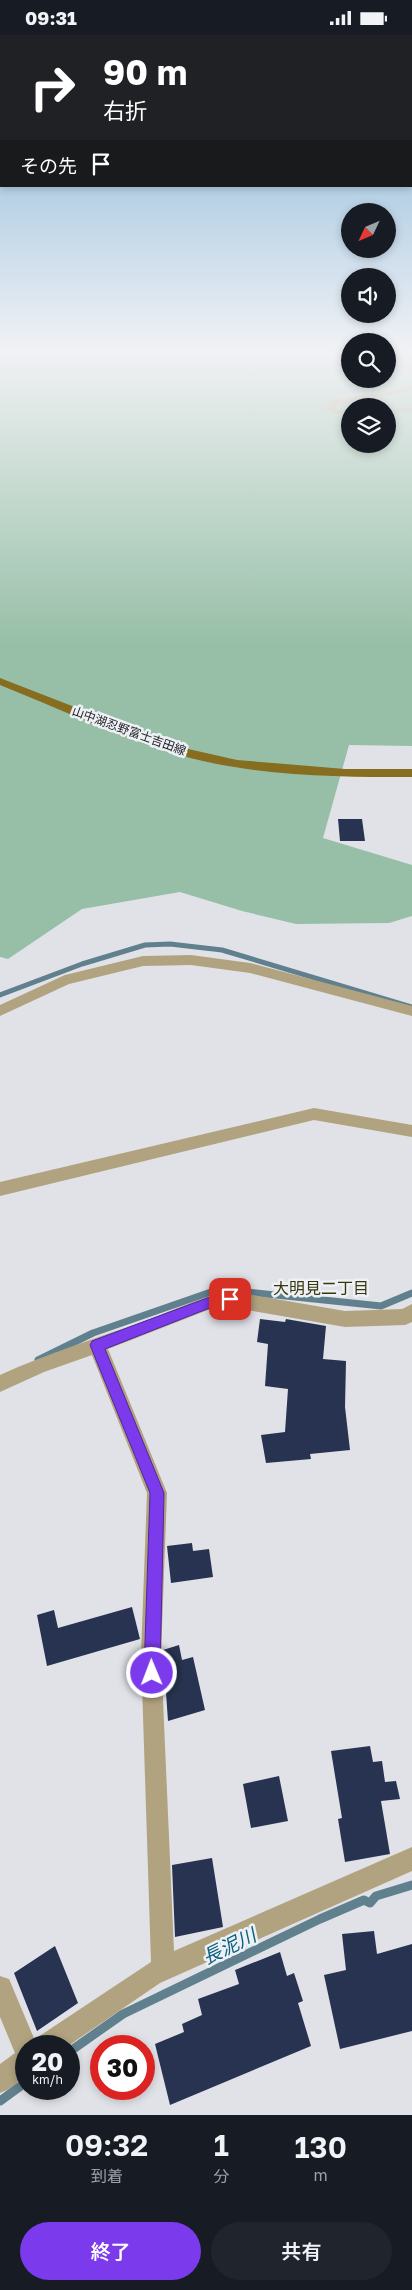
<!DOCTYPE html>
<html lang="ja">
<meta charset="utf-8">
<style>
:root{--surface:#171b24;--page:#20242c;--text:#f1f3f6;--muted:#9ea1a6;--accent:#7c3aed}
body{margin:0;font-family:"Golos Text","Noto Sans JP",sans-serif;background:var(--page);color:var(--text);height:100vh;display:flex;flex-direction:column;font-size:19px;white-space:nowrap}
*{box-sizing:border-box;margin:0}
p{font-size:16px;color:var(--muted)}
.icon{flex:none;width:28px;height:28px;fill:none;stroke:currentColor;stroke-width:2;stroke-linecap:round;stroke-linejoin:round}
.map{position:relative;height:2080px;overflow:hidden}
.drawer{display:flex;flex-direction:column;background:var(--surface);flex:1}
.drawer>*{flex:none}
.top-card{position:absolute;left:0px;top:0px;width:412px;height:152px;box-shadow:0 2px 8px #0003;background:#202124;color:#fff;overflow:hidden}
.needle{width:32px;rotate:226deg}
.fabs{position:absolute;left:341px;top:168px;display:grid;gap:10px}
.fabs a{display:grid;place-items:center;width:55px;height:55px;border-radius:50%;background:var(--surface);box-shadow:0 2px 8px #0003;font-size:25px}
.speed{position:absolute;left:15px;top:2000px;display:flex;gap:10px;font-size:25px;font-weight:700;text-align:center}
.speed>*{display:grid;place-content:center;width:65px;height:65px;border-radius:50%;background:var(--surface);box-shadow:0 2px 8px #0003;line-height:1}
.speed small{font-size:12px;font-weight:400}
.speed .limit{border:8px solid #d22;background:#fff;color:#111}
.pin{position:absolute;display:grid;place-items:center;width:42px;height:42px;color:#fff;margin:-21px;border-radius:10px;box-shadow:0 2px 8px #0006}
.me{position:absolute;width:55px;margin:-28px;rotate:359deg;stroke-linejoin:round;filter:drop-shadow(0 0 4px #0008)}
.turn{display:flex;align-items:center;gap:18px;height:105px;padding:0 20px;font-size:22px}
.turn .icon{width:65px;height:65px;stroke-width:2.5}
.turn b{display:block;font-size:35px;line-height:42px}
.then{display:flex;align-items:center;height:48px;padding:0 20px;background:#0003;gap:10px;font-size:19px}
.eta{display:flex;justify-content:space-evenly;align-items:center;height:85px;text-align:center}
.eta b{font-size:30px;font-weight:600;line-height:35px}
.primary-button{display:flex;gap:10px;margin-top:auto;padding:10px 20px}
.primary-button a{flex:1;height:58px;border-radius:30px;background:var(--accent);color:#fff;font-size:20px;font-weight:600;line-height:58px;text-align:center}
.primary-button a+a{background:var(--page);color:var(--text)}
.status{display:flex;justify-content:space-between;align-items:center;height:35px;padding:0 25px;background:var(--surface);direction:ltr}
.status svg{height:14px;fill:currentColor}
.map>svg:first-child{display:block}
.forest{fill:#97bfa7;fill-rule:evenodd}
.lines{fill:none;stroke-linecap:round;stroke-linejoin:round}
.stream-far2{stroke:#61808e;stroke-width:5}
.stream-far1{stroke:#61808e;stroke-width:7}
.stream{stroke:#61808e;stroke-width:9}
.building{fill:#273350}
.minor{fill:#b1a37f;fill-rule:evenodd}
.major{fill:#876d20;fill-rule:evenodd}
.route{fill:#7c3aed;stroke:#51269a}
.labels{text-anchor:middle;stroke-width:5;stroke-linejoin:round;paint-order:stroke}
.far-street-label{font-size:12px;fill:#212224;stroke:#edf0f5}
.neighbourhood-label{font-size:16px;fill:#37360c;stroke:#edf0f5}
.near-water-label{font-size:19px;font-style:italic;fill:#09607c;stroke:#edf0f5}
</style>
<div class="status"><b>09:31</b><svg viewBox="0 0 49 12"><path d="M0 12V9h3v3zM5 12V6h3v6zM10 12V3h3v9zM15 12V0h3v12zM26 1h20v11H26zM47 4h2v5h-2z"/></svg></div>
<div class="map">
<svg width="412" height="2080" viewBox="0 0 412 2080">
<rect width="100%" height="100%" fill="#e0e2e8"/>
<path class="forest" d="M 0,318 L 350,318 L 350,344 L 388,344 L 388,318 L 412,318 L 412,711 L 349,710 L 323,803 L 412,830 L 412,881 L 389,888 L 296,889 L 242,876 L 180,857 L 82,874 L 8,924 L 0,922 ZM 350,371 L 388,371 L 388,409 L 350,409 Z"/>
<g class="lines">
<path class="stream-far2" d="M 0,960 L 82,929 L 145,910 L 170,909 L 222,915 L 412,972"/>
<path class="stream-far1" d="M 38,1325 L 93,1298 L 231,1250 L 247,1257 L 381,1271 L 412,1258"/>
<path class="stream" d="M 69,2017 L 123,1979 L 320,1884 L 364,1865 L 370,1868 L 376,1861 L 412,1850
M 0,2066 L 26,2047"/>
</g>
<path class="building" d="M 338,784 L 362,784 L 365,806 L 340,806 Z
M 260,1284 L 285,1287 L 286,1284 L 326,1291 L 323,1324 L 346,1326 L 345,1372 L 350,1415 L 310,1419 L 311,1424 L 266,1428 L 261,1400 L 285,1397 L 288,1354 L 265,1351 L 268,1309 L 257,1307 Z
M 192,1508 L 193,1516 L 209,1514 L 213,1542 L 171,1548 L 167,1511 Z
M 132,1572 L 140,1604 L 47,1631 L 37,1580 L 54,1575 L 58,1593 Z
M 179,1610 L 182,1625 L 193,1622 L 205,1675 L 168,1686 L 163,1615 Z
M 370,1711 L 373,1727 L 382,1726 L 385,1747 L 396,1746 L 400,1764 L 381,1766 L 390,1819 L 345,1827 L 338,1784 L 342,1783 L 331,1716 Z
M 279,1741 L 288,1786 L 251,1793 L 243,1749 Z
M 212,1823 L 223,1892 L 175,1902 L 172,1830 Z
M 374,1896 L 377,1919 L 412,1909 L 412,1996 L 340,2014 L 324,1940 L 346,1935 L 342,1899 Z
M 55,1911 L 78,1968 L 37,1996 L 14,1938 Z
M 280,1917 L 287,1941 L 294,1938 L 303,1966 L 298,1968 L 311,2011 L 170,2070 L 155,2009 L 184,1997 L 182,1989 L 202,1980 L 198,1964 L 239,1949 L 235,1935 Z"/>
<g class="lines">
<path class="minor" d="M 388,318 L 397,318 L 412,331 L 412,337 Z
M 412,350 L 412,355 L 388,361 L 336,370 L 337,374 L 350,376 L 350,380 L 332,378 L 327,373 L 330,367 L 336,364 L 387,357 Z
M 412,372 L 412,376 L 388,378 L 388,374 Z
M 191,920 L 250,928 L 412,971 L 412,981 L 250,938 L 191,930 L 143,931 L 69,949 L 0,981 L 0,970 L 65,940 L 143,921 Z
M 314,1073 L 412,1090 L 412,1102 L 314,1085 L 0,1161 L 0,1147 Z
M 230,1256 L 345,1276 L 402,1274 L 412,1269 L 412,1287 L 405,1290 L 345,1292 L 230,1272 L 208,1275 L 108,1314 L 167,1458 L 161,1619 L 174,1916 L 412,1812 L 412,1836 L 160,1948 L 68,2011 L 26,2011 L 26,2041 L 9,2054 L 0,2058 L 0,2029 L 15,2018 L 0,1982 L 0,1941 L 9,1944 L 36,2008 L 38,2002 L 151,1927 L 141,1619 L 147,1458 L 92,1320 L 44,1337 L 0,1357 L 0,1340 C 48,1318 98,1303 147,1285 C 175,1275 200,1262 230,1256 Z"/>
<path class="major" d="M 0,643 L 175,711 L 237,725 L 345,734 L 412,734 L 412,742 C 332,742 243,741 166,716 C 110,698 55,672 0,650 Z"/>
</g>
<linearGradient id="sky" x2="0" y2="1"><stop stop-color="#7db0d6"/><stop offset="0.52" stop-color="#f1f2f5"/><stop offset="1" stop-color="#f1f2f5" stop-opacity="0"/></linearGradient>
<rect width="412" height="609" fill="url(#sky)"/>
<path class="route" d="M 230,1258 L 234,1260 L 236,1264 L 234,1268 L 207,1274 L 105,1314 L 164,1458 L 160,1638 L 157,1644 L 152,1646 L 146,1644 L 144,1638 L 150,1458 L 90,1310 L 92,1306 L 207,1263 Z"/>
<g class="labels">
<g class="far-street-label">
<text transform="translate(129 696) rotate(20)" y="4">山中湖忍野富士吉田線</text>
</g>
<g class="neighbourhood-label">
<text x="321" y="1259">大明見二丁目</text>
</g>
<g class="near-water-label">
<text transform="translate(229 1911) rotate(-26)" y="7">長泥川</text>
</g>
</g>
</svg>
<div class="fabs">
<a><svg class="needle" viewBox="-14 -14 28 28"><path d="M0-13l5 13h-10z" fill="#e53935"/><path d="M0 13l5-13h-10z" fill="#9ea1a6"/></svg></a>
<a><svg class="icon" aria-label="sound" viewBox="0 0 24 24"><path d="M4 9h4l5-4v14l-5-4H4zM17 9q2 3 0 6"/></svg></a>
<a><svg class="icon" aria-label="search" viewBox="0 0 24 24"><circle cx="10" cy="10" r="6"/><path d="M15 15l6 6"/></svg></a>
<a><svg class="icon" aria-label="layers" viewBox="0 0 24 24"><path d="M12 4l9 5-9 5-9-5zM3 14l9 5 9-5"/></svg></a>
</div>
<div class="speed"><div>20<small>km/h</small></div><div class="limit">30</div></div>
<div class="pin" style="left:230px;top:1264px;background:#d93025"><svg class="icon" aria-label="arrive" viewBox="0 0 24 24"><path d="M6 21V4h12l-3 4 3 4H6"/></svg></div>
<svg class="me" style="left:152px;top:1638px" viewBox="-20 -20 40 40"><circle r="17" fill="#7c3aed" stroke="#fff" stroke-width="3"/><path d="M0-11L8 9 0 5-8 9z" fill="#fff"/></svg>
<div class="top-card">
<div class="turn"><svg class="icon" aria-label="right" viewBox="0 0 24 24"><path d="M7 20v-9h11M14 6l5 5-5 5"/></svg><div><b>90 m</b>右折</div></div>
<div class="then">その先<svg class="icon" aria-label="arrive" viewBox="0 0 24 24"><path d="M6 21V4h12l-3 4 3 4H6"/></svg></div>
</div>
</div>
<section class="drawer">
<div class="eta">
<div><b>09:32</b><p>到着</p></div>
<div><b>1</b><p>分</p></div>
<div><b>130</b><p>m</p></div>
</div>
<div class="primary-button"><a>終了</a><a>共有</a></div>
</section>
